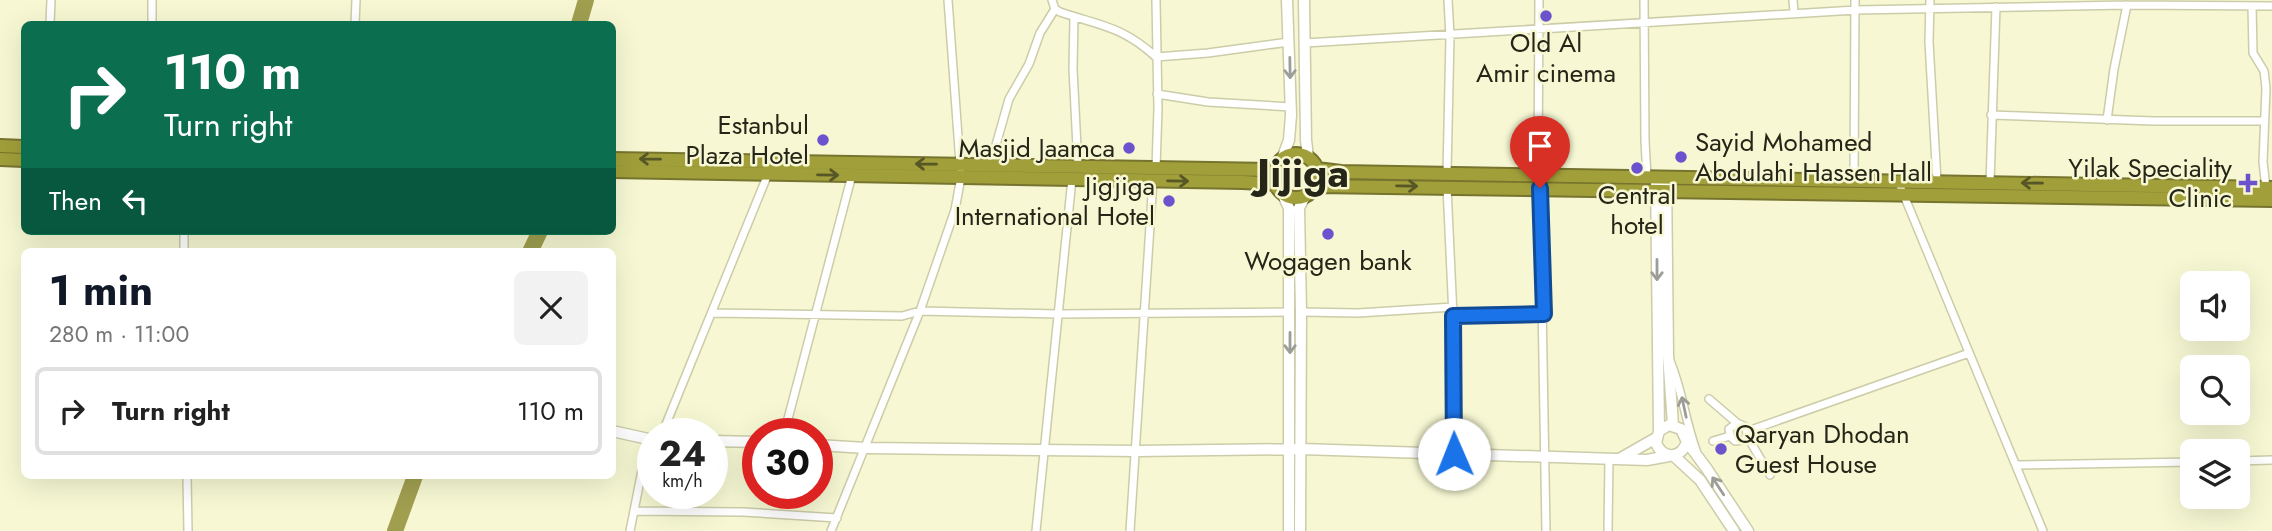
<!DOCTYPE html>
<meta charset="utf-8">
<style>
:root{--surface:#fff;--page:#f2f2f2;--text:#222;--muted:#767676;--line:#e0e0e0;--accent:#111827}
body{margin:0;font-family:Jost,sans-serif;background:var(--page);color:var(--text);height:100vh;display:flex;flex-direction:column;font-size:26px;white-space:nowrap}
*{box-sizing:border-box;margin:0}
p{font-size:23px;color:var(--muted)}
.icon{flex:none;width:38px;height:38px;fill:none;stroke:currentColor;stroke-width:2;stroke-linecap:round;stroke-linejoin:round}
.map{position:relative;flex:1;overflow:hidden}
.sheet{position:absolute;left:21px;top:248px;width:595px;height:231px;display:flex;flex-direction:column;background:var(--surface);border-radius:10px;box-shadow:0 7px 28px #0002}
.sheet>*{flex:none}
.hud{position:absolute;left:21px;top:21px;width:595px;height:214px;border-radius:10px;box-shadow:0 7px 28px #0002;background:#0b6e4f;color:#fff;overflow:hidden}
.buttons{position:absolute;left:2180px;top:271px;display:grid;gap:14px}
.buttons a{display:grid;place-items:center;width:70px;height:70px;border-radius:10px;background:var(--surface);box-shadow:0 7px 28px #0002;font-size:35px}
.speed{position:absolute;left:637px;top:418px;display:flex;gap:14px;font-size:35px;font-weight:700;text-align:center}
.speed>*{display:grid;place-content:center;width:91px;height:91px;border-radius:50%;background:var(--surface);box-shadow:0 7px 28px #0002;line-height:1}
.speed small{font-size:18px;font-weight:400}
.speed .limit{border:10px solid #d22;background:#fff;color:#111}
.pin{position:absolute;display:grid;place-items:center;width:60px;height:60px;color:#fff;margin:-72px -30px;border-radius:50% 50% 50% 0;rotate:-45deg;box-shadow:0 0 7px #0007}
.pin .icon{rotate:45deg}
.me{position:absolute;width:77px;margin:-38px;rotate:359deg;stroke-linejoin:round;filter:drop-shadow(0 0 5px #0008)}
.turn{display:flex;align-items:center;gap:24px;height:147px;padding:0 28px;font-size:32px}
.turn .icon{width:91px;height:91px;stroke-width:2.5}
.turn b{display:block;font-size:49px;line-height:60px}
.then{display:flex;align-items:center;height:66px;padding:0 28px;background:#0003;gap:14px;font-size:26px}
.round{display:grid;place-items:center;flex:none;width:74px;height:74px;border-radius:10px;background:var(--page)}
.headline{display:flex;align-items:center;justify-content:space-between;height:119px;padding:0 28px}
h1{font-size:42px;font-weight:700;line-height:52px;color:var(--accent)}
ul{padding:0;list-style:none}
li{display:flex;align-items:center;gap:21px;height:88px;margin:0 14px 10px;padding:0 14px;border:4px solid var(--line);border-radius:10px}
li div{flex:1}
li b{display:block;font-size:26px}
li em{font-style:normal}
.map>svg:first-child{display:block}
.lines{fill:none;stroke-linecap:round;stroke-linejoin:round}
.river{stroke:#a09f50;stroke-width:16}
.street-casing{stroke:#cccca9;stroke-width:10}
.secondary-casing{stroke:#cccca9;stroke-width:13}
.highway-casing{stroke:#76742e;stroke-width:16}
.street{stroke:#fff;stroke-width:7}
.secondary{stroke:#fff;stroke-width:10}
.highway{stroke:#a19f3a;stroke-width:12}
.oneway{stroke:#9d9d97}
.oneway2{stroke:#575626}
.route-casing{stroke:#114b97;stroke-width:18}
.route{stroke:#1a73e8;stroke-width:12}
.poi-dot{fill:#6b53cd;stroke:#f7f8d3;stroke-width:2.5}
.labels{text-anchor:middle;stroke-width:5;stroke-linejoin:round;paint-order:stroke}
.poi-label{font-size:26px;fill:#252518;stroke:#f7f8d3;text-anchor:end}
.town-label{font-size:40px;font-weight:bold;fill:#252518;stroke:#f7f8d3}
</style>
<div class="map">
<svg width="2272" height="531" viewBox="0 0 2272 531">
<rect width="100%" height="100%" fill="#f7f8d3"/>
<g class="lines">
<path class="river" d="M 579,24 L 586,0
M 530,252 L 540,231
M 395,531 L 415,476"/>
<g class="street-casing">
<path id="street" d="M 1052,0 L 1055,9 L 1060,12 C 1101,26 1122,26 1156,57 L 1208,53 L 1289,42
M 1156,0 L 1158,108 L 1156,168
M 1644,0 L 1645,141 L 1647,177
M 1793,0 L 1794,12
M 1930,0 L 1929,42 L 1937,181
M 2252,6 L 2253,53 L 2264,71 L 2266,88 L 2263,162 L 2266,188
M 1074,17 L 1073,69 L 1078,167
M 50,24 L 51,0
M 152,24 L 152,0
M 355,24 L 356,0
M 1305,43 L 1856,10 L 2127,5 L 2272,6
M 1157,94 L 1208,102 L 1291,107
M 1991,115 L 2153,121 L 2264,121
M 2107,120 L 2114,69 L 2127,5
M 990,166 L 1009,99 L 1029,64 L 1040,33 L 1055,9
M 1447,173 L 1450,36 L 1448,0
M 1538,175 L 1539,0
M 1854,180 L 1855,0
M 1898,181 L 2043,531
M 1990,182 L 1996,7
M 1447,187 L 1453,316 L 1454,454
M 1540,189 L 1546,531
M 184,231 L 184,252
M 1301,312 L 1358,313 L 1453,307
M 712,313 L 902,316 L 920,311 L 1058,314 L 1290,312
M 1453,316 L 1544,314
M 1670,361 C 1682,389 1685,420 1696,450
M 1709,399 L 1737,423
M 1748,431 L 1969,353
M 662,434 L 768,174
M 784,434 L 852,175
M 1747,436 L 1744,440 L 1735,441 L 1730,436 L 1729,429 L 1737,423 L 1746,427 L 1747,436 L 1770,475
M 1713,441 L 1730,436
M 2238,461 L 2272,460
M 2016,465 L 2193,462
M 187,476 L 188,531
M 634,511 L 743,512 L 837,518
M 630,531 L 648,440
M 831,531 L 920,311 L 955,210 L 961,177 L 948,0
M 1036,531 L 1072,179
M 1130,531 L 1153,180
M 1608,531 L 1609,458"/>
</g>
<g class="secondary-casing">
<path id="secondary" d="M 1304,0 L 1306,140 L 1308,157
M 1282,159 L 1289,140 L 1291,115 L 1287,0
M 1656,177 L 1659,431 L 1656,443 C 1663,460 1681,459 1687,442 L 1681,429 L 1669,425 L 1659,431
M 1666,177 L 1668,354 L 1673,425
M 1282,193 L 1289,208 L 1289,531
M 612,431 L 653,440
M 712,441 L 758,442
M 1687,442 L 1707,469 L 1748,531
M 817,445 L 866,448 L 1137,451 L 1301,449 L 1647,460 L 1669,456
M 1674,456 L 1700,480 L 1734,531
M 1621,458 L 1656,438
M 1300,531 L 1301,312 L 1299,208 L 1305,196"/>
</g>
<g class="highway-casing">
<path id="highway" d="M 0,146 L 24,147
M1274 176a22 22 0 1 1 44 0a22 22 0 1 1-44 0Z
M 0,159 L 24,160
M 612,159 L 1274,170
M 1317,169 L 1341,172 L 2272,188
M 612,171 L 1243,182 L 1275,184
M 1316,186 L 2272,200"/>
</g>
<use href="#street" class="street"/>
<use href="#secondary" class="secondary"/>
<use href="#highway" class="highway"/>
</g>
<defs><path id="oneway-shaft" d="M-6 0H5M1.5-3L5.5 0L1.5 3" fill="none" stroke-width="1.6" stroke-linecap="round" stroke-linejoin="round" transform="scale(1.75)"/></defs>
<g class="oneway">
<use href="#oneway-shaft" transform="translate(1290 68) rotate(89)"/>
<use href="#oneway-shaft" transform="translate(1657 270) rotate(90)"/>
<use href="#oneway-shaft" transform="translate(1290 343) rotate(90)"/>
<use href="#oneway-shaft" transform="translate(1684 407) rotate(-102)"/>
<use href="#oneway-shaft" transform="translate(1718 486) rotate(-123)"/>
</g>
<g class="oneway2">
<use href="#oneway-shaft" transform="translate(650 159) rotate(-179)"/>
<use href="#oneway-shaft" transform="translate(926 164) rotate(-179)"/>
<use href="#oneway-shaft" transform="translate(828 175) rotate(1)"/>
<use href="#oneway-shaft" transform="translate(1178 181) rotate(1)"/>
<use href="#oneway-shaft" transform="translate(2032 183) rotate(-179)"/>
<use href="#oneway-shaft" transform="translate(1407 186) rotate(1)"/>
</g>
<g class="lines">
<g class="route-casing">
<path id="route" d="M 1454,454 L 1453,316 L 1544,314 L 1540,188"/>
</g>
<use href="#route" class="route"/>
</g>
<g class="poi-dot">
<circle cx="1546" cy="16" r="7"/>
<circle cx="823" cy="140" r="7"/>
<circle cx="1129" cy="148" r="7"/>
<circle cx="1681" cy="157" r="7"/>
<circle cx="1637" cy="168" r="7"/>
<path d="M2244.5 172.5h7v7h7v7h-7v7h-7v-7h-7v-7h7z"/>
<circle cx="1169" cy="201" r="7"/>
<circle cx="1328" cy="234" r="7"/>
<circle cx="1721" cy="449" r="7"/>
</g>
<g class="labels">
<g class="poi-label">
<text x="1546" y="52" text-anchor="middle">Old Al<tspan x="1546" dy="30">Amir cinema</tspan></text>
<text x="809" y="134">Estanbul<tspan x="809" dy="30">Plaza Hotel</tspan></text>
<text x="1695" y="151" text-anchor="start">Sayid Mohamed<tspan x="1695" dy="30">Abdulahi Hassen Hall</tspan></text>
<text x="1115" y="157">Masjid Jaamca</text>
<text x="2232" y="177">Yilak Speciality<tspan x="2232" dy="30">Clinic</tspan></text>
<text x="1155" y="195">Jigjiga<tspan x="1155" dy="30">International Hotel</tspan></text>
<text x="1637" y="204" text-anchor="middle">Central<tspan x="1637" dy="30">hotel</tspan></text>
<text x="1328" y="270" text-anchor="middle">Wogagen bank</text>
<text x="1735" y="443" text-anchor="start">Qaryan Dhodan<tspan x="1735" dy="30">Guest House</tspan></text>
</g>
<g class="town-label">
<text x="1303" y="187">Jijiga</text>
</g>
</g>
</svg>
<div class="buttons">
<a><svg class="icon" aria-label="sound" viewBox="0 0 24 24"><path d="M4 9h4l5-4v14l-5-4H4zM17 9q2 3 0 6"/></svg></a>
<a><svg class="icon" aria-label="search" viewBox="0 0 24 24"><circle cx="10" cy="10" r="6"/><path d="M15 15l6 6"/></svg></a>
<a><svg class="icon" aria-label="layers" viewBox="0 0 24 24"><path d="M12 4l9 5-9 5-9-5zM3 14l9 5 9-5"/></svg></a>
</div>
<div class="speed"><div>24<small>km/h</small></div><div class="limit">30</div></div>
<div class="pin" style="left:1540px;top:188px;background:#d93025"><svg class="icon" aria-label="arrive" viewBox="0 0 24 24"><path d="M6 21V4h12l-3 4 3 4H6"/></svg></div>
<svg class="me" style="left:1454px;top:454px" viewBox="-20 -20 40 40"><circle r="19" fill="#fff"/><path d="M0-13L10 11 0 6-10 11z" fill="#1a73e8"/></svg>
<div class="hud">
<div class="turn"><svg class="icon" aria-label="right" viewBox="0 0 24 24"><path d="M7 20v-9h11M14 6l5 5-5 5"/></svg><div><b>110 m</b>Turn right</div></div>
<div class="then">Then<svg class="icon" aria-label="left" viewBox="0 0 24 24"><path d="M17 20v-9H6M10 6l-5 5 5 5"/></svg></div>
</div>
<section class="sheet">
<div class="headline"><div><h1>1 min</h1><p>280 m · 11:00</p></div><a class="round"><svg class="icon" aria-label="close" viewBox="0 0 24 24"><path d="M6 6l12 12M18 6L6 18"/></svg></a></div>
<ul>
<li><svg class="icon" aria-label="right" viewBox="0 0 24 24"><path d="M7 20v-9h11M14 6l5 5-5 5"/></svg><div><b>Turn right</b></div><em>110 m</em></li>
</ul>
</section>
</div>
